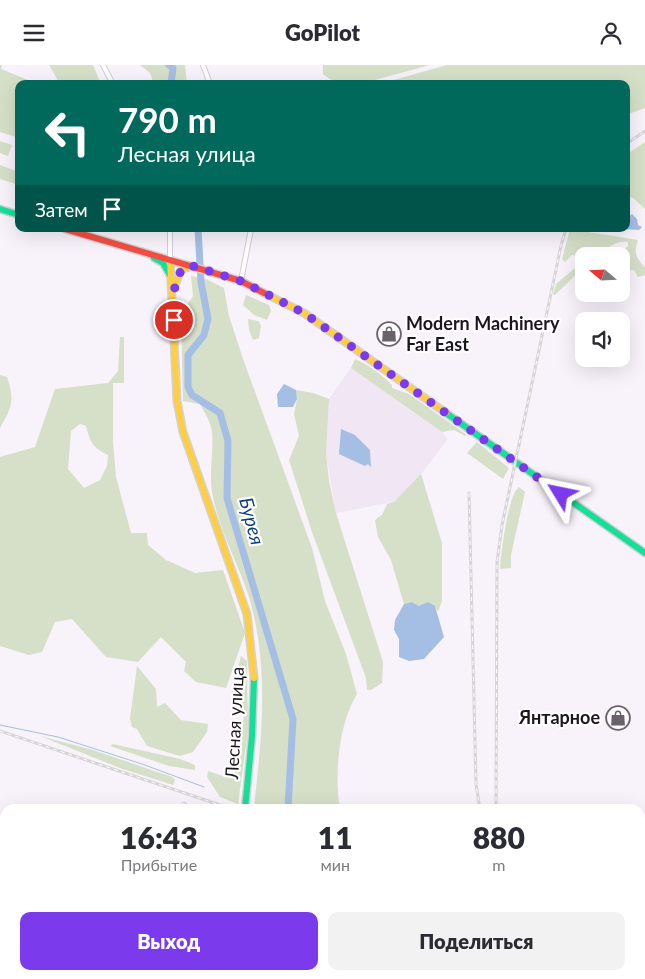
<!DOCTYPE html>
<html lang="ru">
<meta charset="utf-8">
<style>
:root{--surface:#fff;--page:#f2f2f3;--text:#2b2b33;--muted:#7c7c81;--accent:#7c3aed}
body{margin:0;font-family:Lato,sans-serif;background:var(--page);color:var(--text);height:100vh;display:flex;flex-direction:column;font-size:19px;white-space:nowrap}
*{box-sizing:border-box;margin:0}
p{font-size:16px;color:var(--muted)}
.icon{flex:none;width:28px;height:28px;fill:none;stroke:currentColor;stroke-width:2;stroke-linecap:round;stroke-linejoin:round}
.map{position:relative;flex:1;overflow:hidden}
.sheet{position:absolute;left:0px;top:739px;width:645px;height:176px;display:flex;flex-direction:column;background:var(--surface);border-radius:15px 15px 0 0;box-shadow:0 5px 20px #0002}
.sheet>*{flex:none}
.banner{position:absolute;left:15px;top:15px;width:615px;height:152px;border-radius:10px;box-shadow:0 5px 20px #0002;background:#00695c;color:#fff;overflow:hidden}
.needle{width:32px;rotate:289deg}
.buttons{position:absolute;left:575px;top:182px;display:grid;gap:10px}
.buttons a{display:grid;place-items:center;width:55px;height:55px;border-radius:10px;background:var(--surface);box-shadow:0 5px 20px #0002;font-size:25px}
.pin{position:absolute;display:grid;place-items:center;width:42px;height:42px;color:#fff;margin:-21px;border:2px solid #fff;border-radius:50%;box-shadow:0 1px 5px #0007}
.me{position:absolute;width:55px;margin:-28px;rotate:305deg;stroke-linejoin:round;filter:drop-shadow(0 0 4px #0008)}
.turn{display:flex;align-items:center;gap:18px;height:105px;padding:0 20px;font-size:22px}
.turn .icon{width:65px;height:65px;stroke-width:2.5}
.turn b{display:block;font-size:35px;line-height:42px}
.then{display:flex;align-items:center;height:48px;padding:0 20px;background:#0003;gap:10px;font-size:19px}
.eta{display:flex;justify-content:space-evenly;align-items:center;height:85px;text-align:center}
.eta b{font-size:30px;font-weight:800;line-height:35px}
.cta{display:flex;gap:10px;margin-top:auto;padding:10px 20px}
.cta a{flex:1;height:58px;border-radius:10px;background:var(--accent);color:#fff;font-size:20px;font-weight:800;line-height:58px;text-align:center}
.cta a+a{background:var(--page);color:var(--text)}
header{display:flex;justify-content:space-between;align-items:center;height:65px;padding:0 20px;background:var(--surface);font-size:22px;font-weight:800}
.map>svg:first-child{display:block}
.commercial{fill:#f0e6f4}
.green{fill:#d6dfc8;fill-rule:evenodd}
.water{fill:#a5bee4}
.lines{fill:none;stroke-linecap:round;stroke-linejoin:round}
.stream{stroke:#a5bee4;stroke-width:1}
.river{stroke:#a5bee4;stroke-width:7}
.street-casing{stroke:#d2ccd5;stroke-width:6}
.fast-casing{stroke:#d4d0d5;stroke-width:9}
.slow-casing{stroke:#d4d0d5;stroke-width:9}
.jam-casing{stroke:#d4d0d5;stroke-width:9}
.street{stroke:#fefdfe;stroke-width:4}
.fast{stroke:#16e098;stroke-width:6}
.slow{stroke:#ffcf43;stroke-width:6}
.jam{stroke:#f24e42;stroke-width:6}
.rail-casing{stroke:#d6d4d7;stroke-width:3}
.rail{stroke:#fff;stroke-width:1;stroke-dasharray:4;stroke-linecap:butt}
.route{stroke:#7c3aed;stroke-width:9;stroke-dasharray:0 16.2}
.labels{text-anchor:middle;stroke-width:4.5;stroke-linejoin:round;paint-order:stroke}
.poi-label{font-size:18px;font-weight:bold;fill:#1b151d;stroke:#fff;text-anchor:start}
.street-label{font-size:18px;fill:#1b151d;stroke:#fff}
.water-label{font-size:19px;font-style:italic;fill:#0c3f7c;stroke:#fff}
</style>
<header><svg class="icon" aria-label="menu" viewBox="0 0 24 24"><path d="M4 6h16M4 12h16M4 18h16"/></svg>GoPilot<svg class="icon" aria-label="person" viewBox="0 0 24 24"><circle cx="12" cy="8" r="4"/><path d="M4 21q1-7 8-7t8 7"/></svg></header>
<div class="map">
<svg width="645" height="914" viewBox="0 0 645 914">
<rect width="100%" height="100%" fill="#f8f2fa"/>
<path class="commercial" d="M 351,303 L 442,367 L 448,374 L 421,409 L 394,437 L 336,448 L 326,388 L 329,334 Z"/>
<path class="green" d="M 0,0 L 2,0 L 1,4 L 38,19 L 19,19 L 19,73 L 0,67 Z
M 49,0 L 93,0 L 101,19 L 60,19 Z
M 140,0 L 185,0 L 187,19 L 154,19 L 150,8 Z
M 323,0 L 430,0 L 360,19 L 337,19 L 323,9 Z
M 447,0 L 645,0 L 645,43 L 626,50 L 626,19 L 519,19 L 514,16 L 509,19 L 407,19 L 407,17 L 387,19 L 390,16 Z
M 0,76 L 12,80 L 8,91 L 0,88 Z
M 645,77 L 645,144 L 633,133 L 626,131 L 626,90 Z
M 0,100 L 19,107 L 19,120 L 0,114 Z
M 570,164 L 638,175 C 634,187 635,193 645,202 L 645,210 L 638,212 L 634,205 L 621,206 L 621,191 L 608,191 L 613,184 L 624,185 L 628,181 L 628,177 C 611,175 602,191 584,191 L 584,202 L 555,230 L 553,229 L 556,219 L 582,197 L 581,193 L 572,190 L 565,197 L 562,194 Z
M 191,211 L 206,214 L 224,223 L 229,251 L 242,291 L 312,483 L 325,536 L 346,589 L 357,629 C 339,659 335,704 339,738 L 349,744 L 305,744 L 300,740 C 284,742 270,738 254,742 C 262,672 269,603 250,535 C 239,500 220,467 213,432 C 208,410 214,388 212,367 C 211,358 205,348 200,339 L 183,336 L 181,249 L 193,231 Z
M 246,230 L 269,240 L 271,246 L 267,255 L 254,250 L 243,240 Z
M 248,254 L 258,256 L 261,260 L 259,273 L 253,275 L 249,265 Z
M 120,272 L 124,272 L 124,318 L 113,318 L 113,377 L 116,412 L 131,468 L 147,468 L 148,480 L 166,495 L 195,508 L 223,505 L 245,568 L 226,623 L 196,617 L 184,606 L 186,597 L 161,572 L 138,597 L 106,592 L 72,554 L 55,557 L 42,587 L 29,590 L 0,581 L 0,392 L 35,382 L 55,324 L 108,318 L 118,306 ZM 80,359 L 86,361 C 90,377 93,383 108,390 L 107,401 L 100,415 L 84,423 L 68,404 L 71,366 Z
M 355,294 C 369,300 381,309 392,320 L 392,323 L 409,329 L 467,370 L 465,371 L 454,365 L 442,367 L 351,303 Z
M 0,310 L 7,312 C 15,335 12,342 0,363 Z
M 296,325 L 313,328 L 329,334 L 326,388 L 329,416 L 336,448 L 383,597 L 382,618 L 371,625 L 367,625 L 366,613 L 312,467 L 289,395 L 299,371 L 294,349 L 297,334 Z
M 477,377 L 509,403 L 503,414 L 467,388 Z
M 421,409 L 442,478 L 442,536 L 438,547 L 435,541 L 419,541 L 412,537 L 404,539 L 391,495 L 378,472 L 375,455 L 382,450 L 387,439 L 394,437 Z
M 519,422 L 525,427 L 511,490 L 511,503 L 500,504 C 501,488 508,430 519,422 Z
M 241,591 L 247,596 L 248,665 L 238,739 L 220,732 L 207,712 L 208,706 L 226,712 L 231,701 L 237,703 C 239,683 244,664 244,644 L 235,641 L 237,631 L 231,629 Z
M 137,601 L 156,624 L 157,642 L 165,638 L 181,655 L 208,659 L 207,667 L 193,687 L 180,691 L 147,681 L 137,664 L 132,662 L 130,654 Z
M 40,671 L 93,685 L 172,712 L 175,715 L 173,720 L 120,703 Z
M 113,679 L 180,694 L 195,700 L 195,705 L 169,701 L 110,681 Z"/>
<path class="water" d="M 626,149 L 629,151 L 632,149 L 637,154 L 638,160 L 642,162 L 639,165 L 623,164 L 626,164 Z
M 284,319 L 296,325 L 297,334 L 293,342 L 278,342 L 277,329 Z
M 341,364 L 355,370 L 370,385 L 371,402 L 368,399 L 365,401 L 339,389 Z
M 412,537 L 419,541 L 428,537 L 435,541 L 444,572 L 424,594 L 409,596 L 399,592 L 399,574 L 394,565 L 395,555 L 404,539 Z"/>
<g class="lines">
<path class="stream" d="M 0,660 L 58,672 L 142,699 L 204,722"/>
<path class="river" d="M 169,0 L 173,3 L 171,19
M 198,164 L 201,217 L 208,254 L 204,270 L 188,290 L 188,322 L 192,330 L 220,348 L 228,376 L 227,433 L 293,654 L 288,744
M 0,903 L 5,903
M 374,910 L 376,914"/>
<g class="street-casing">
<path id="street" d="M 103,0 L 113,19
M 203,0 L 210,19
M 170,164 L 170,195
M 241,216 L 251,164
M 182,744 L 184,740
M 0,863 L 5,864
M 90,914 L 93,910
M 162,914 L 165,910"/>
</g>
<g class="fast-casing">
<path id="fast" d="M 0,144 L 19,150
M 154,193 L 163,198 L 170,210
M 446,348 L 645,488
M 245,744 L 252,671 L 254,613"/>
</g>
<g class="slow-casing">
<path id="slow" d="M 170,195 L 177,336 L 183,367 L 247,549 L 254,613
M 175,220 L 181,205 L 191,201
M 264,228 L 304,248 L 446,348"/>
</g>
<g class="jam-casing">
<path id="jam" d="M 65,164 L 241,216 L 264,228
M 265,910 L 272,914"/>
</g>
<use href="#street" class="street"/>
<use href="#fast" class="fast"/>
<use href="#slow" class="slow"/>
<use href="#jam" class="jam"/>
<g class="rail-casing">
<path id="rail" d="M 626,79 L 645,66
M 469,428 L 476,719 L 480,744
M 0,666 L 232,744
M 496,744 L 497,497 L 502,460 L 561,181 L 566,164
M 640,879 L 645,881"/>
</g>
<use href="#rail" class="rail"/>
</g>
<g class="lines">
<path class="route" d="M 174,255 L 173,228 L 181,205 L 193,201 L 241,216 L 304,248 L 561,429"/>
</g>
<defs>
<g id="shop-ring" transform="scale(1.25)"><circle r="9.5" fill="#fff" stroke="#68626a" stroke-width="1.5"/><path d="M-5-2.5h2.3a2.7 3.5 0 0 1 5.4 0H5L5.5 6h-11ZM-1.5-2.5h3a1.5 2.3 0 0 0-3 0Z" fill="#68626a"/></g>
</defs>
<g fill-rule="evenodd">
<use href="#shop-ring" x="389" y="269"/>
<use href="#shop-ring" x="618" y="653"/>
</g>
<g class="labels">
<g class="poi-label">
<text x="406" y="265">Modern Machinery<tspan x="406" dy="21">Far East</tspan></text>
<text x="600" y="659" text-anchor="end">Янтарное</text>
</g>
<g class="street-label">
<text transform="translate(235 658) rotate(-87)" y="6">Лесная улица</text>
</g>
<g class="water-label">
<text transform="translate(252 456) rotate(75)" y="7">Бурея</text>
</g>
</g>
</svg>
<div class="buttons">
<a><svg class="needle" viewBox="-14 -14 28 28"><path d="M0-13l5 13h-10z" fill="#e53935"/><path d="M0 13l5-13h-10z" fill="#7c7c81"/></svg></a>
<a><svg class="icon" aria-label="sound" viewBox="0 0 24 24"><path d="M4 9h4l5-4v14l-5-4H4zM17 9q2 3 0 6"/></svg></a>
</div>
<div class="pin" style="left:174px;top:255px;background:#d93025"><svg class="icon" aria-label="arrive" viewBox="0 0 24 24"><path d="M6 21V4h12l-3 4 3 4H6"/></svg></div>
<svg class="me" style="left:561px;top:429px" viewBox="-20 -20 40 40"><path d="M0-17L14 15 0 8-14 15z" fill="#7c3aed" stroke="#fff" stroke-width="4"/></svg>
<div class="banner">
<div class="turn"><svg class="icon" aria-label="left" viewBox="0 0 24 24"><path d="M17 20v-9H6M10 6l-5 5 5 5"/></svg><div><b>790 m</b>Лесная улица</div></div>
<div class="then">Затем<svg class="icon" aria-label="arrive" viewBox="0 0 24 24"><path d="M6 21V4h12l-3 4 3 4H6"/></svg></div>
</div>
<section class="sheet">
<div class="eta">
<div><b>16:43</b><p>Прибытие</p></div>
<div><b>11</b><p>мин</p></div>
<div><b>880</b><p>m</p></div>
</div>
<div class="cta"><a>Выход</a><a>Поделиться</a></div>
</section>
</div>
